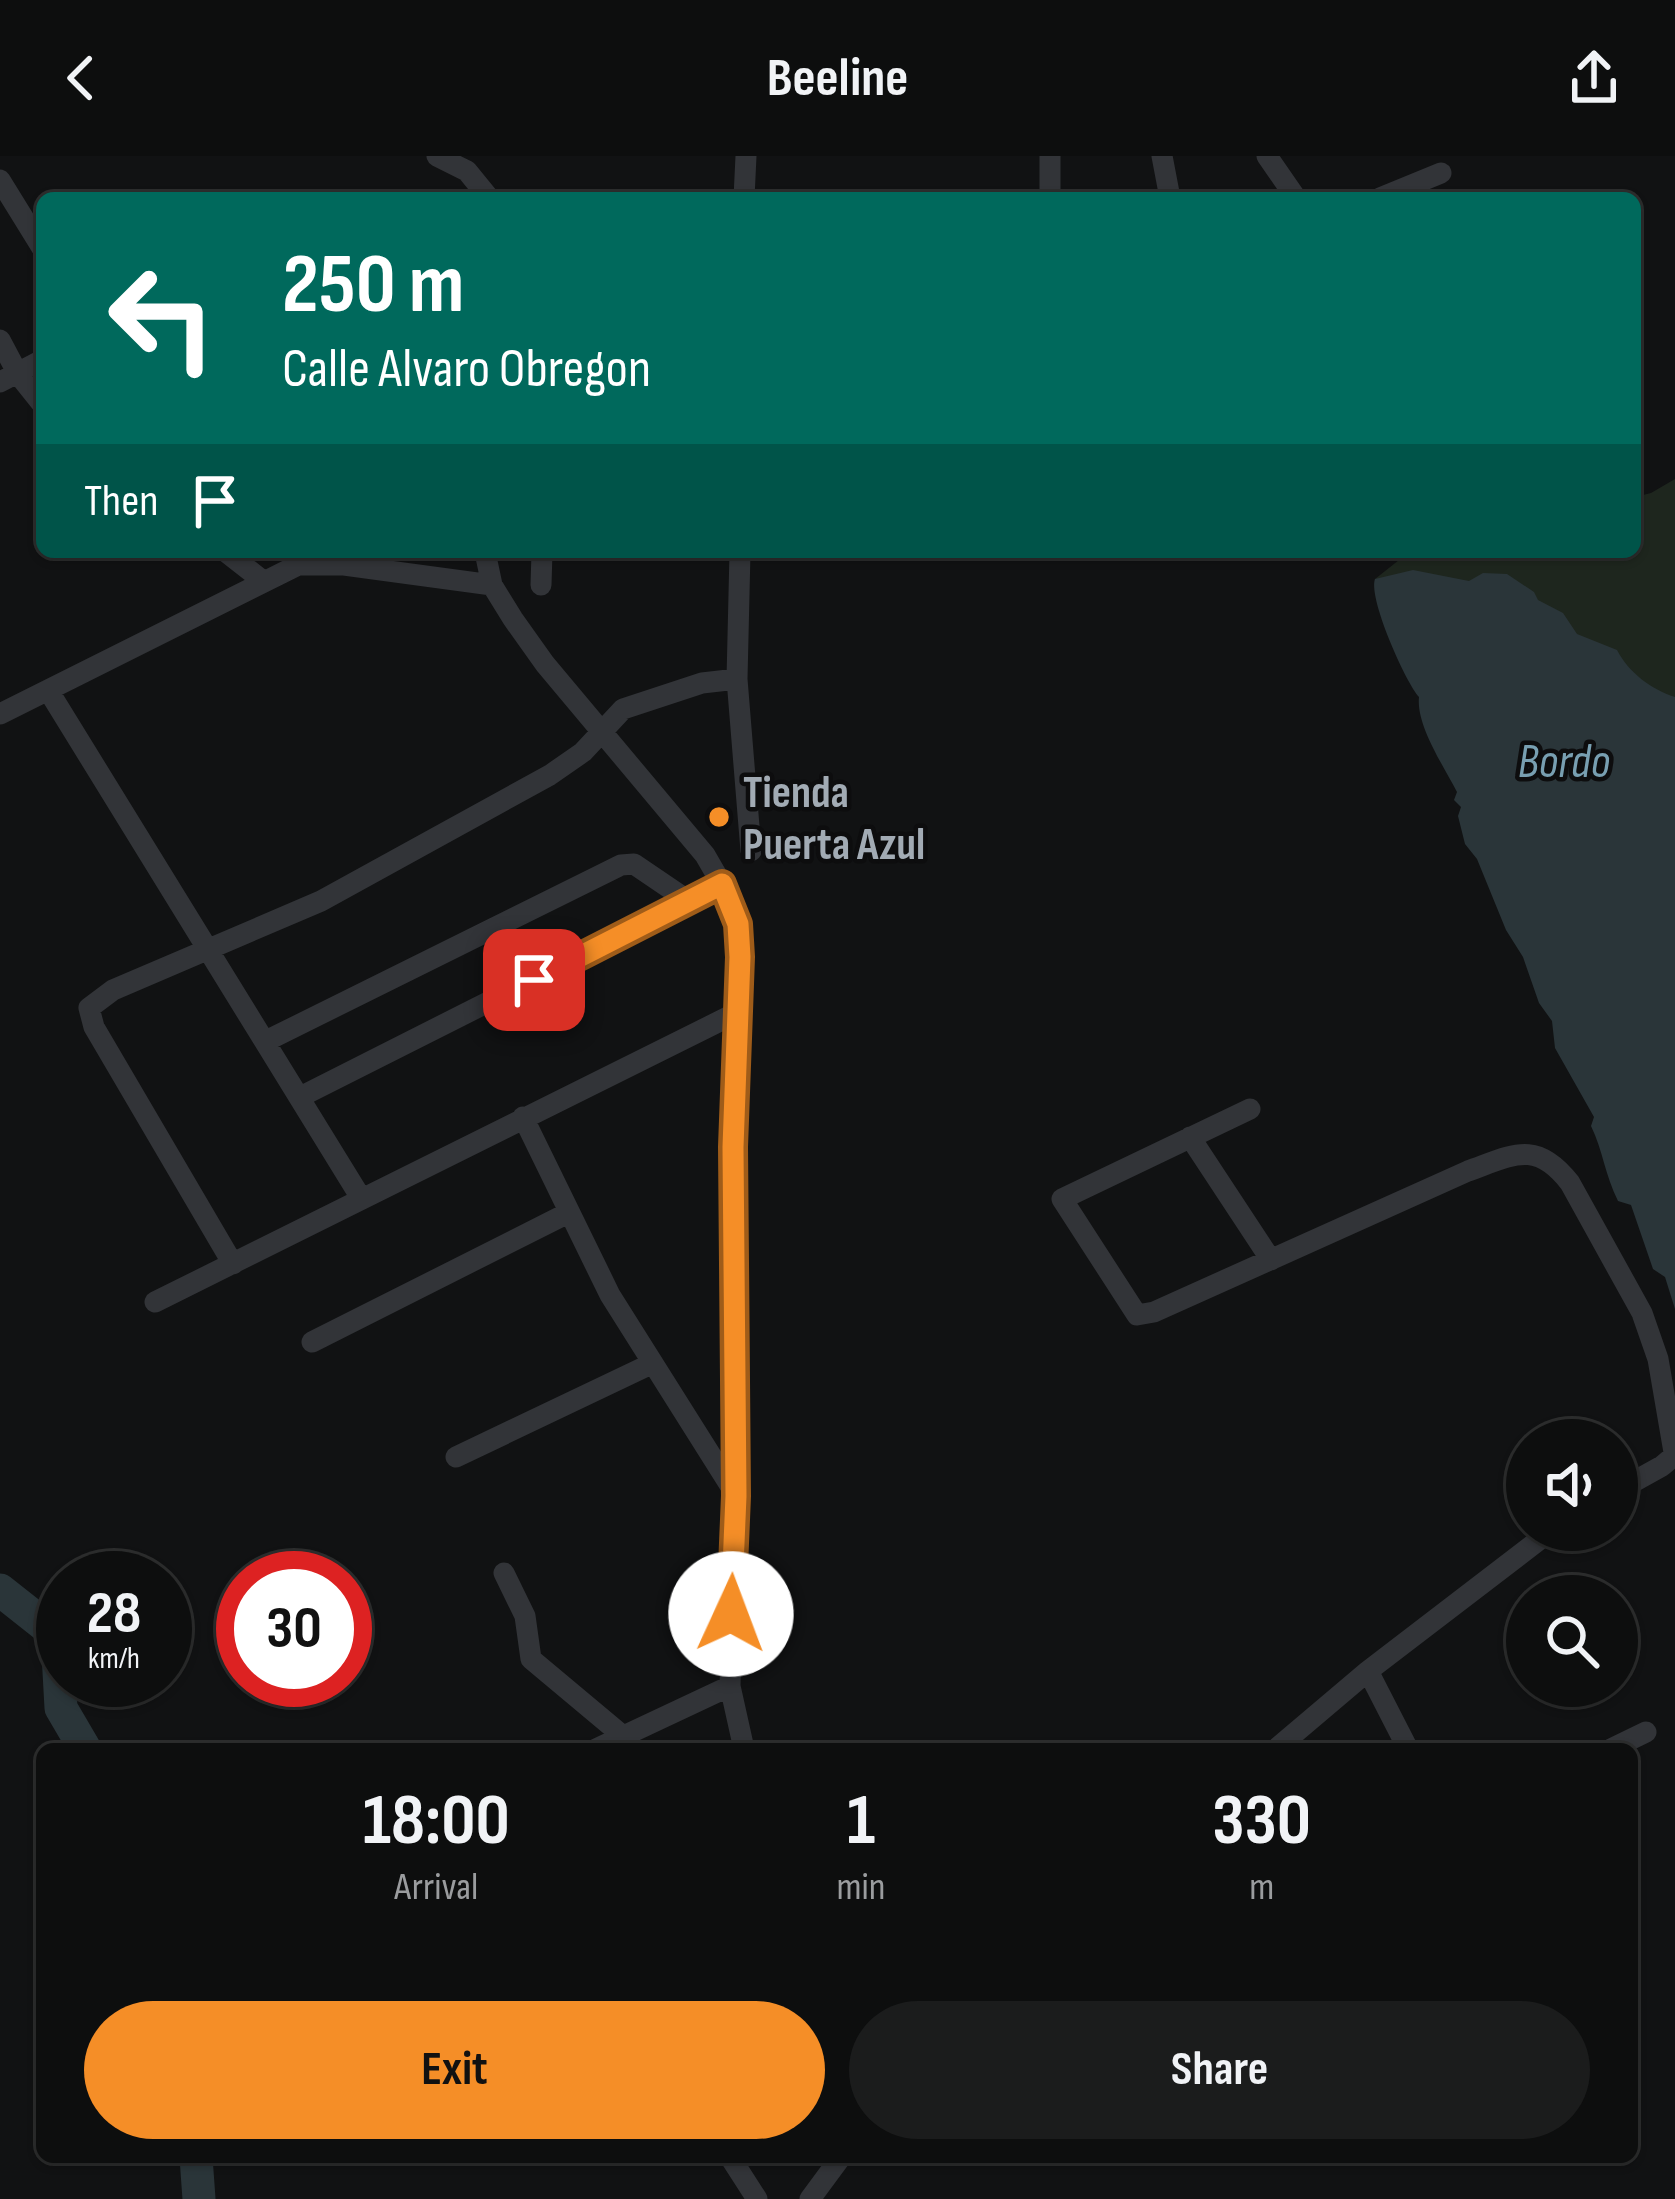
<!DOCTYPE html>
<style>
:root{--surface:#0d0e0e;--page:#1b1c1c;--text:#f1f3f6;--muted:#9a9c9e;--line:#2d2e2e;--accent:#f58e27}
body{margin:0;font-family:"Sofia Sans Condensed",sans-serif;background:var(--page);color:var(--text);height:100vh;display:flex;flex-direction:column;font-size:45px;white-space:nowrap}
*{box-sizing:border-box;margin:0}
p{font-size:39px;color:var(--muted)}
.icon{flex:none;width:66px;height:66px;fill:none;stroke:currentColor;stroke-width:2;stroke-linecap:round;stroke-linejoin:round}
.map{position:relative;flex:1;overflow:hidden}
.side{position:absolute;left:36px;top:1587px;width:1602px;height:420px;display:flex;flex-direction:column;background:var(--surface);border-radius:18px;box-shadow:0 3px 9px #0004,0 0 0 3px var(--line)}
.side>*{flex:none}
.banner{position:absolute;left:36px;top:36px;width:1605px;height:366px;border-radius:18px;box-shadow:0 3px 9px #0004,0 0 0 3px var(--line);background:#00695c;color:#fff;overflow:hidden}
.fabs{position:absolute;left:1506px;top:1263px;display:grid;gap:24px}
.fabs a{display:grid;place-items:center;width:132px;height:132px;border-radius:50%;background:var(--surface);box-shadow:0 3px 9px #0004,0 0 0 3px var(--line);font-size:60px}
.speed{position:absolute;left:36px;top:1395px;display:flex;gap:24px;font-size:60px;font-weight:700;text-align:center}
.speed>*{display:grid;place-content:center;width:156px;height:156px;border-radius:50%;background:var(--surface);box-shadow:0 3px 9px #0004,0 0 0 3px var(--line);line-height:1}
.speed small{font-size:30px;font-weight:400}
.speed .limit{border:18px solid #d22;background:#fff;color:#111}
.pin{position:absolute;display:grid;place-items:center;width:102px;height:102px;color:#fff;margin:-51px;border-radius:24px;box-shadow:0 6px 18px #0006}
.me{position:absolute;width:132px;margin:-66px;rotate:2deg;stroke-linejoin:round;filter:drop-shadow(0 0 9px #0008)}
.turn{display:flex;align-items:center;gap:42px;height:252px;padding:0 48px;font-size:54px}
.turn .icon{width:156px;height:156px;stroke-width:2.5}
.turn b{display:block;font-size:84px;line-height:102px}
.then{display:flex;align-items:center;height:114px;padding:0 48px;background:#0003;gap:24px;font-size:45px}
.eta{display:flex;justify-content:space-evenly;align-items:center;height:204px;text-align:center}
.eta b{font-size:72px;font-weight:700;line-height:84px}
.cta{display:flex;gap:24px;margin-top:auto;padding:24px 48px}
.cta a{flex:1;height:138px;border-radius:72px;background:var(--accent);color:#111;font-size:48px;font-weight:700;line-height:138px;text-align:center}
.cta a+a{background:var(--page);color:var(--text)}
header{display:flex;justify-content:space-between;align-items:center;height:156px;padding:0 48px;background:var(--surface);font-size:54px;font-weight:700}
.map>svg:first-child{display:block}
.green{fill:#1e261e}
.water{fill:#2a3539}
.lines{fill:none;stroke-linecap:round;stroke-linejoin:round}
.river{stroke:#2a3539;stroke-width:33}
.minor{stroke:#323438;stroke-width:21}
.route-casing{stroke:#9f5c19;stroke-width:30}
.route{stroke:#f58e27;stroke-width:21}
.poi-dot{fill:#f58e27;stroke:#0d0d0e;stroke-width:4.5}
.labels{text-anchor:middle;stroke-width:9;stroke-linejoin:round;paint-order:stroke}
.poi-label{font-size:45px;font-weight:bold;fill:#a2abb4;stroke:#0d0d0e;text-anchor:start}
.water-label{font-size:48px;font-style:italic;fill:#789fb1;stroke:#0d0d0e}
</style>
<header><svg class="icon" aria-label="back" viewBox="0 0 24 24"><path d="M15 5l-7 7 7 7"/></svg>Beeline<svg class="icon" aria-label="share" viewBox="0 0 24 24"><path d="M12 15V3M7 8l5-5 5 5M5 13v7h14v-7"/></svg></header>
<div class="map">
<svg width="1675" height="2043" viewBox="0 0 1675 2043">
<rect width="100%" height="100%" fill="#111213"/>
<path class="green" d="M 1675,323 L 1675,554 L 1375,423 L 1399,404 L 1423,396 L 1635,396 L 1635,341 L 1651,337 Z"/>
<path class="water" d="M 1413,414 L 1469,425 L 1483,417 L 1507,418 L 1534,436 L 1538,444 L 1563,457 L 1577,478 L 1617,494 C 1629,517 1651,533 1675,541 L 1675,1153 L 1665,1121 L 1653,1113 L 1631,1049 L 1618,1045 C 1605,1019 1603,995 1591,970 L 1594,961 L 1555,892 L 1552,865 L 1539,847 L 1523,801 L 1506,774 L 1477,703 L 1465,688 L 1458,660 L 1461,651 L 1454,644 L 1457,636 C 1443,609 1416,569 1419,541 C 1405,525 1368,442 1375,423 Z"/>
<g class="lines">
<path class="river" d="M 0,1434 L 57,1479 L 61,1552 L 85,1593
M 196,2001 L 199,2043"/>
<path class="minor" d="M 437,0 L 467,15 L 489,42
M 1162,0 L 1170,42
M 1267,0 L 1296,42
M 0,24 L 42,92
M 744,42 L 746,0
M 1050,42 L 1050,0
M 1380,42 L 1441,17
M 0,184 L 18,218 L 42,248
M 0,226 L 42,204
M 226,396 L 263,425
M 485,396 L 492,429 L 513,463 L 545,508 L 705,699 L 731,744 L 738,768 L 740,855 L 733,953 L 732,1106 L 736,1340 L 730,1530 L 744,1593
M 541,429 L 542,396
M 737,523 L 751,695
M 48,534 L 361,1042
M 0,558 L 298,409 L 344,409 L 492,429
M 266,885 L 621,709 L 634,708 L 690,746
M 300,941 L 722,728
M 1250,953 L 1062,1043 L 1137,1159 L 1154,1156 L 1468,1015 C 1513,999 1536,983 1570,1027 L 1642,1157 L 1658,1203 L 1675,1302
M 523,961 L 610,1139 L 736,1339
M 1190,981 L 1271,1104
M 233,1108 L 94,871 L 89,852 L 113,834 L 321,745 L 550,619 L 583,596 L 623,553 L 702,527 L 737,523 L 740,396
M 155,1146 L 740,855
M 312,1186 L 568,1057
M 456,1301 L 651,1208
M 1617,1335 L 1662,1310 L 1675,1299
M 504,1417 L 525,1460 L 531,1503 L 623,1580
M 1368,1515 L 1408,1593
M 596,1593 L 730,1530
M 1276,1593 L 1368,1515 L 1552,1374
M 1611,1593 L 1646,1576
M 730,2001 L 757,2043
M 810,2043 L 841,2001"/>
</g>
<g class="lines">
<g class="route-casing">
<path id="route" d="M 534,824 L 722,728 L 738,768 L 740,801 L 733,991 L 736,1340 L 731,1458"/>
</g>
<use href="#route" class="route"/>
</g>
<circle class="poi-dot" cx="719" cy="661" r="12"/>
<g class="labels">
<g class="poi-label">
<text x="743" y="651">Tienda<tspan x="743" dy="52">Puerta Azul</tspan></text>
</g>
<g class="water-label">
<text x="1564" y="621">Bordo</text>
</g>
</g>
</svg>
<div class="fabs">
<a><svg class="icon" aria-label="sound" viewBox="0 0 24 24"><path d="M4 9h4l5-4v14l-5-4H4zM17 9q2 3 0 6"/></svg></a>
<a><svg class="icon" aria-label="search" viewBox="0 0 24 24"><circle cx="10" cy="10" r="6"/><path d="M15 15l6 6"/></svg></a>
</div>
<div class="speed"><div>28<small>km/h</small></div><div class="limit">30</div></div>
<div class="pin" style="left:534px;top:824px;background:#d93025"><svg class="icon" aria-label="arrive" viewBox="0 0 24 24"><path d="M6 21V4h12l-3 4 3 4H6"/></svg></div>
<svg class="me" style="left:731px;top:1458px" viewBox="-20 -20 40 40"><circle r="19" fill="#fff"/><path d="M0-13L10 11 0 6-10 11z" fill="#f58e27"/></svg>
<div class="banner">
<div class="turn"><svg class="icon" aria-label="left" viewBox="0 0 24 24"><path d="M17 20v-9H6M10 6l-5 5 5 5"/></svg><div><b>250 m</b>Calle Alvaro Obregon</div></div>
<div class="then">Then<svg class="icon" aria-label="arrive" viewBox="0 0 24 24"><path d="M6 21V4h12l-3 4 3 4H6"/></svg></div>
</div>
<section class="side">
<div class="eta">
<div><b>18:00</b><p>Arrival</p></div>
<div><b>1</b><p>min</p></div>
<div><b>330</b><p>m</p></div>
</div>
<div class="cta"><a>Exit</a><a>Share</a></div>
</section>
</div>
